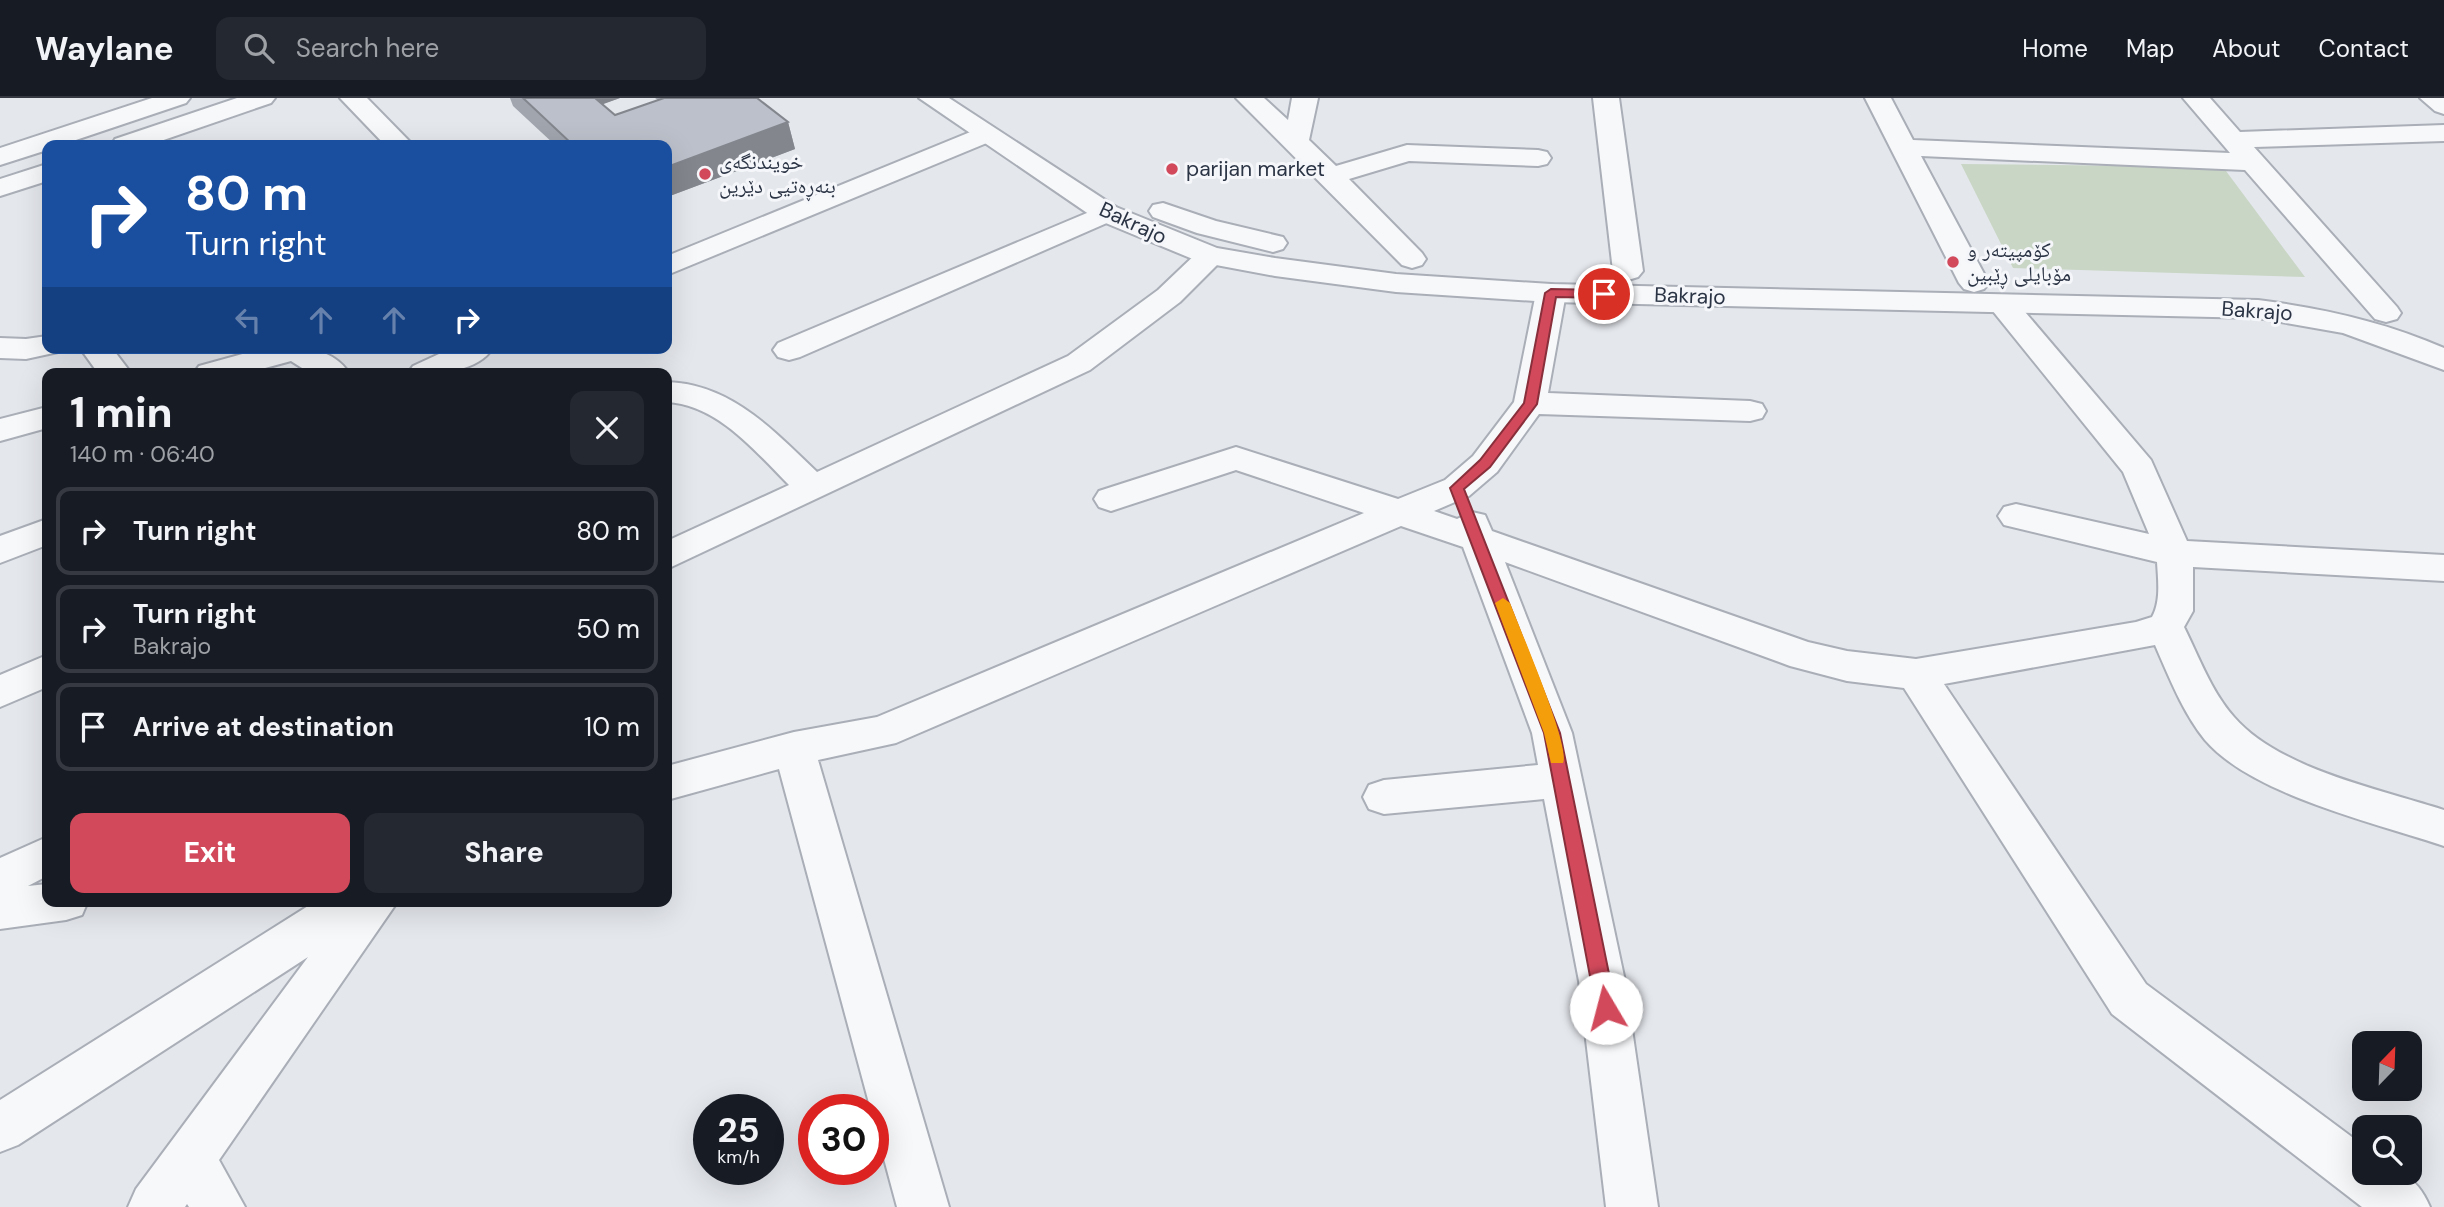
<!DOCTYPE html>
<meta charset="utf-8">
<style>
:root{--surface:#171b24;--page:#242831;--text:#f1f3f6;--muted:#9ea1a6;--line:#363941;--accent:#d1495b}
body{margin:0;font-family:"DM Sans","Noto Naskh Arabic",sans-serif;background:var(--page);color:var(--text);height:100vh;display:flex;flex-direction:column;font-size:26px;white-space:nowrap}
*{box-sizing:border-box;margin:0}
p{font-size:23px;color:var(--muted)}
.icon{flex:none;width:38px;height:38px;fill:none;stroke:currentColor;stroke-width:2;stroke-linecap:round;stroke-linejoin:round}
.map{position:relative;flex:1;overflow:hidden}
.side{position:absolute;left:42px;top:270px;width:630px;height:539px;display:flex;flex-direction:column;background:var(--surface);border-radius:14px;box-shadow:0 7px 28px #0002}
.side>*{flex:none}
.top-card{position:absolute;left:42px;top:42px;width:630px;height:214px;border-radius:14px;box-shadow:0 7px 28px #0002;background:#1a4fa0;color:#fff;overflow:hidden}
.needle{width:46px;rotate:23deg}
.tools{position:absolute;left:2352px;top:933px;display:grid;gap:14px}
.tools a{display:grid;place-items:center;width:70px;height:70px;border-radius:14px;background:var(--surface);box-shadow:0 7px 28px #0002;font-size:35px}
.speed{position:absolute;left:693px;top:996px;display:flex;gap:14px;font-size:35px;font-weight:700;text-align:center}
.speed>*{display:grid;place-content:center;width:91px;height:91px;border-radius:50%;background:var(--surface);box-shadow:0 7px 28px #0002;line-height:1}
.speed small{font-size:18px;font-weight:400}
.speed .limit{border:10px solid #d22;background:#fff;color:#111}
.pin{position:absolute;display:grid;place-items:center;width:60px;height:60px;color:#fff;margin:-30px;border:4px solid #fff;border-radius:50%;box-shadow:0 2px 7px #0007}
.me{position:absolute;width:77px;margin:-38px;rotate:352deg;stroke-linejoin:round;filter:drop-shadow(0 0 5px #0008)}
.turn{display:flex;align-items:center;gap:24px;height:147px;padding:0 28px;font-size:32px}
.turn .icon{width:91px;height:91px;stroke-width:2.5}
.turn b{display:block;font-size:49px;line-height:60px}
.lanes{display:flex;align-items:center;height:66px;padding:0 28px;background:#0003;justify-content:center;gap:35px;direction:ltr}
.lanes .off{opacity:.35}
.round{display:grid;place-items:center;flex:none;width:74px;height:74px;border-radius:14px;background:var(--page)}
.headline{display:flex;align-items:center;justify-content:space-between;height:119px;padding:0 28px}
h1{font-size:42px;font-weight:800;line-height:52px}
.cta{display:flex;gap:14px;margin-top:auto;padding:14px 28px}
.cta a{flex:1;height:80px;border-radius:14px;background:var(--accent);color:#fff;font-size:28px;font-weight:800;line-height:80px;text-align:center}
.cta a+a{background:var(--page);color:var(--text)}
ul{padding:0;list-style:none}
li{display:flex;align-items:center;gap:21px;height:88px;margin:0 14px 10px;padding:0 14px;border:4px solid var(--line);border-radius:14px}
li div{flex:1}
li b{display:block;font-size:26px}
li em{font-style:normal}
header{display:flex;align-items:center;gap:42px;box-sizing:border-box;height:98px;padding:0 35px;background:var(--surface);border-bottom:2px solid var(--line)}
header strong{font-size:33px}
nav{display:flex;gap:38px;margin-inline-start:auto;font-size:24px}
.search{width:490px;height:63px;background:var(--page);display:flex;align-items:center;gap:18px;box-sizing:border-box;padding:0 24px;border-radius:14px;color:var(--muted);font-size:26px}
.map>svg:first-child{display:block}
.green{fill:#c9d6c5}
.lines{fill:none;stroke-linecap:round;stroke-linejoin:round}
.minor-casing{stroke:#a9aeb7;stroke-width:4}
.tertiary-casing{stroke:#a9aeb7;stroke-width:4}
.minor{fill:#f7f8fa;fill-rule:evenodd}
.tertiary{fill:#f7f8fa;fill-rule:evenodd}
.wall{fill:#a1a5ae}
.shaded-wall{fill:#83868d}
.building{fill:#bbc0ca;stroke:#83868d;stroke-width:2}
.route{fill:#d1495b;stroke:#882f3b;stroke-width:2}
.slow{fill:#f59e0b}
.poi-dot{fill:#d1495b;stroke:#f4f6f9;stroke-width:2.5}
.labels{text-anchor:middle;stroke-width:6;stroke-linejoin:round;paint-order:stroke}
.far-poi-label{font-size:21px;fill:#2b3445;stroke:#f4f6f9;text-anchor:start}
.far-street-label{font-size:21px;fill:#2b3445;stroke:#f4f6f9}
</style>
<header>
<strong>Waylane</strong>
<div class="search"><svg class="icon" aria-label="search" viewBox="0 0 24 24"><circle cx="10" cy="10" r="6"/><path d="M15 15l6 6"/></svg>Search here</div>
<nav><a>Home</a><a>Map</a><a>About</a><a>Contact</a></nav>
</header>
<div class="map">
<svg width="2444" height="1109" viewBox="0 0 2444 1109">
<rect width="100%" height="100%" fill="#e4e7ec"/>
<path class="green" d="M 1961,66 L 2223,69 L 2305,179 L 2013,170 Z"/>
<g class="lines">
<g class="minor-casing">
<path id="minor" d="M 152,0 L 190,0 L 186,5 L 61,47 L 47,47 L 47,52 L 0,67 L 0,50 Z
M 237,0 L 275,0 L 271,5 L 149,47 L 111,47 L 115,41 Z
M 340,0 L 367,0 L 413,47 L 385,47 Z
M 1236,0 L 1264,0 L 1288,22 L 1292,0 L 1318,0 L 1309,42 L 1336,68 L 1407,47 L 1538,52 L 1547,54 L 1551,60 L 1547,66 L 1538,68 L 1409,63 L 1349,81 L 1422,155 L 1426,161 L 1422,167 L 1412,170 L 1402,167 Z
M 1593,0 L 1619,0 L 1643,173 L 1638,179 L 1628,182 L 1618,179 L 1613,173 Z
M 1865,0 L 1891,0 L 1913,42 L 2230,55 L 2183,0 L 2210,0 L 2240,34 L 2444,27 L 2444,43 L 2254,49 L 2397,209 L 2401,215 L 2397,221 L 2386,224 L 2375,221 L 2245,72 L 1921,58 L 1989,185 L 1984,191 L 1974,194 L 1964,191 L 1959,185 Z
M 2420,0 L 2444,0 L 2444,16 L 2435,13 Z
M 985,28 L 994,30 L 998,36 L 994,42 L 667,177 L 667,158 Z
M 47,66 L 47,83 L 0,98 L 0,81 Z
M 1106,107 L 1116,109 L 1120,115 L 1116,121 L 800,259 L 789,262 L 778,259 L 773,252 L 778,245 Z
M 1210,149 L 1220,152 L 1224,158 L 1220,164 L 1180,204 L 1090,272 L 667,471 L 667,443 L 789,387 C 755,353 718,307 667,304 L 667,284 C 731,286 773,332 817,374 L 1068,258 L 1158,192 L 1200,152 Z
M 1551,186 L 1562,189 L 1566,195 L 1548,295 L 1750,303 L 1762,306 L 1766,313 L 1762,320 L 1750,323 L 1539,316 L 1497,374 L 1469,398 L 1434,413 L 1457,421 L 1472,414 L 1485,417 L 1492,433 L 1808,544 L 1847,553 L 1916,561 L 2136,524 L 2152,519 C 2161,503 2158,482 2157,464 L 2004,427 L 1998,418 L 2004,409 L 2016,406 L 2149,436 L 2123,374 L 1988,207 L 1992,201 L 2003,198 L 2014,201 L 2151,362 L 2187,443 L 2444,457 L 2444,483 L 2193,469 L 2193,513 L 2184,529 C 2199,559 2211,593 2234,619 C 2279,671 2379,691 2444,712 L 2444,748 C 2376,725 2252,697 2205,642 C 2183,615 2169,579 2155,547 L 1944,586 L 2146,886 L 2364,1048 L 2364,1074 C 2399,1074 2415,1074 2430,1109 L 2362,1109 L 2112,916 L 1904,590 L 1847,583 L 1790,568 L 1505,464 L 1572,635 L 1625,883 L 1658,1109 L 1606,1109 L 1579,883 L 1544,701 L 1384,716 L 1369,711 L 1363,699 L 1369,687 L 1384,682 L 1538,667 L 1532,635 L 1463,449 L 1401,428 L 896,645 L 818,662 L 949,1109 L 897,1109 L 779,671 L 667,702 L 667,668 L 794,634 L 877,619 L 1364,415 L 1236,372 L 1111,413 L 1099,409 L 1094,401 L 1099,393 L 1236,349 L 1398,401 L 1445,382 L 1473,358 L 1514,304 L 1536,195 L 1540,189 Z
M 47,238 L 47,250 L 60,250 L 58,254 L 26,261 L 0,260 L 0,240 L 26,241 Z
M 80,250 L 112,250 L 131,275 L 98,275 Z
M 264,250 C 295,250 330,246 349,275 L 310,275 L 291,263 L 247,275 L 194,275 L 199,268 Z
M 452,250 L 493,250 C 476,276 436,275 408,275 L 413,268 Z
M 47,309 L 47,330 L 0,343 L 0,321 Z
M 47,421 L 47,447 L 0,465 L 0,438 Z
M 47,557 L 47,589 L 0,609 L 0,577 Z
M 47,739 L 47,778 L 28,788 L 47,786 L 47,803 L 88,803 L 82,817 L 66,822 L 0,831 L 0,760 Z
M 316,803 L 398,803 L 219,1062 L 245,1109 L 189,1109 L 187,1106 L 185,1109 L 128,1109 L 136,1091 L 308,859 L 18,1047 L 0,1054 L 0,1002 Z"/>
</g>
<g class="tertiary-casing">
<path id="tertiary" d="M 919,0 L 949,0 L 1116,109 L 1217,150 L 1275,160 L 1396,176 L 1551,186 L 2258,202 C 2322,210 2385,224 2444,250 L 2444,272 L 2343,235 L 2258,220 L 1551,204 L 1396,194 L 1275,178 L 1200,164 L 1096,121 Z
M 1163,105 L 1216,123 L 1283,139 L 1287,145 L 1283,151 L 1273,154 L 1197,135 L 1153,119 L 1149,113 L 1153,107 Z"/>
</g>
<use href="#minor" class="minor"/>
<use href="#tertiary" class="tertiary"/>
</g>
<path class="wall" d="M 510,0 L 620,0 L 602,6 L 615,17 L 658,2 L 655,0 L 757,0 L 788,24 L 795,51 L 667,99 L 667,47 L 555,47 L 513,8 Z"/>
<path class="shaded-wall" d="M 582,0 L 620,0 L 587,12 Z
M 788,24 L 795,51 L 667,99 L 667,69 Z"/>
<path class="building" d="M 523,0 L 595,0 L 615,17 L 664,0 L 757,0 L 788,24 L 667,69 L 667,47 L 573,47 Z"/>
<path class="route" d="M 1551,191 L 1604,192 L 1610,196 L 1604,200 L 1556,199 L 1537,306 L 1490,369 L 1464,391 L 1560,635 L 1616,910 L 1613,916 L 1606,919 L 1599,916 L 1596,910 L 1544,635 L 1450,390 L 1480,362 L 1524,305 L 1545,195 Z"/>
<path class="slow" d="M 1503,500 L 1510,505 C 1519,529 1571,649 1563,665 L 1551,665 L 1544,635 L 1495,505 Z"/>
<g class="poi-dot">
<circle cx="1172" cy="71" r="7"/>
<circle cx="705" cy="76" r="7"/>
<circle cx="1953" cy="164" r="7"/>
</g>
<g class="labels">
<g class="far-poi-label">
<text x="719" y="71">خویندنگەی<tspan x="719" dy="24">بنەڕەتیی دێرین</tspan></text>
<text x="1186" y="78">parijan market</text>
<text x="1967" y="159">کۆمپیتەر و<tspan x="1967" dy="24">مۆبایلی ڕێبین</tspan></text>
</g>
<g class="far-street-label">
<text transform="translate(1133 125) rotate(25)" y="7">Bakrajo</text>
<text transform="translate(1690 198) rotate(2)" y="7">Bakrajo</text>
<text transform="translate(2257 213) rotate(4)" y="7">Bakrajo</text>
</g>
</g>
</svg>
<div class="tools">
<a><svg class="needle" viewBox="-14 -14 28 28"><path d="M0-13l5 13h-10z" fill="#e53935"/><path d="M0 13l5-13h-10z" fill="#9ea1a6"/></svg></a>
<a><svg class="icon" aria-label="search" viewBox="0 0 24 24"><circle cx="10" cy="10" r="6"/><path d="M15 15l6 6"/></svg></a>
</div>
<div class="speed"><div>25<small>km/h</small></div><div class="limit">30</div></div>
<div class="pin" style="left:1604px;top:196px;background:#d93025"><svg class="icon" aria-label="arrive" viewBox="0 0 24 24"><path d="M6 21V4h12l-3 4 3 4H6"/></svg></div>
<svg class="me" style="left:1606px;top:910px" viewBox="-20 -20 40 40"><circle r="19" fill="#fff"/><path d="M0-13L10 11 0 6-10 11z" fill="#d1495b"/></svg>
<div class="top-card">
<div class="turn"><svg class="icon" aria-label="right" viewBox="0 0 24 24"><path d="M7 20v-9h11M14 6l5 5-5 5"/></svg><div><b>80 m</b>Turn right</div></div>
<div class="lanes"><svg class="icon off" aria-label="left" viewBox="0 0 24 24"><path d="M17 20v-9H6M10 6l-5 5 5 5"/></svg><svg class="icon off" aria-label="ahead" viewBox="0 0 24 24"><path d="M12 20V5M6 11l6-6 6 6"/></svg><svg class="icon off" aria-label="ahead" viewBox="0 0 24 24"><path d="M12 20V5M6 11l6-6 6 6"/></svg><svg class="icon" aria-label="right" viewBox="0 0 24 24"><path d="M7 20v-9h11M14 6l5 5-5 5"/></svg></div>
</div>
<section class="side">
<div class="headline"><div><h1>1 min</h1><p>140 m · 06:40</p></div><a class="round"><svg class="icon" aria-label="close" viewBox="0 0 24 24"><path d="M6 6l12 12M18 6L6 18"/></svg></a></div>
<ul>
<li><svg class="icon" aria-label="right" viewBox="0 0 24 24"><path d="M7 20v-9h11M14 6l5 5-5 5"/></svg><div><b>Turn right</b></div><em>80 m</em></li>
<li><svg class="icon" aria-label="right" viewBox="0 0 24 24"><path d="M7 20v-9h11M14 6l5 5-5 5"/></svg><div><b>Turn right</b><p>Bakrajo</p></div><em>50 m</em></li>
<li><svg class="icon" aria-label="arrive" viewBox="0 0 24 24"><path d="M6 21V4h12l-3 4 3 4H6"/></svg><div><b>Arrive at destination</b></div><em>10 m</em></li>
</ul>
<div class="cta"><a>Exit</a><a>Share</a></div>
</section>
</div>
